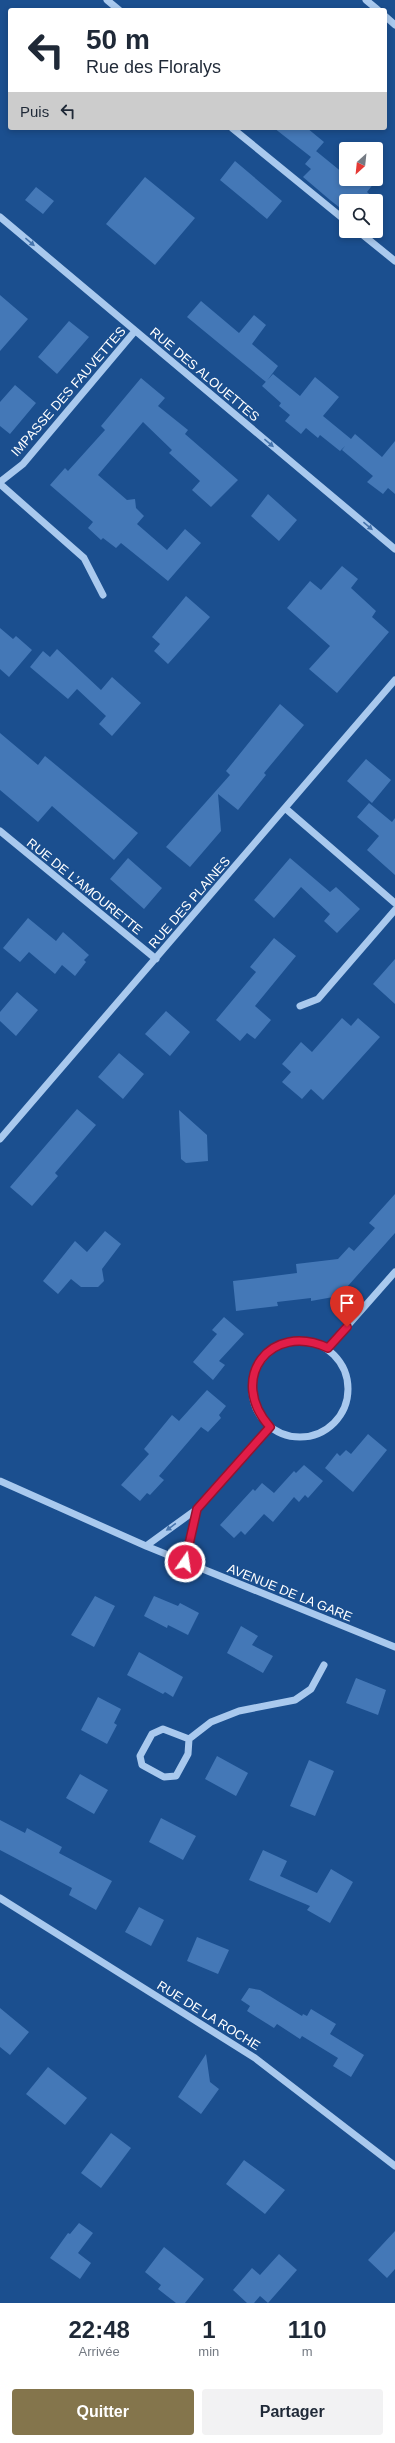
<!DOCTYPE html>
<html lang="fr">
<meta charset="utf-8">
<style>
:root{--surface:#fff;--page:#f2f2f3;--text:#1f2937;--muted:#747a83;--accent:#84754c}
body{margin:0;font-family:Helvetica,sans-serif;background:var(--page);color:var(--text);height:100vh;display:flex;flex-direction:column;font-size:15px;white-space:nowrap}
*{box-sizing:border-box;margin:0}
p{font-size:13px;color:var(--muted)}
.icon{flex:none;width:22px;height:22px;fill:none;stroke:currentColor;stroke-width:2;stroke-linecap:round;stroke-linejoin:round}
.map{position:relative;height:2303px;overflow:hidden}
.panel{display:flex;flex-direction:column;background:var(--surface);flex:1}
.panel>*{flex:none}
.hud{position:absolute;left:8px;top:8px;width:379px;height:122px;border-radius:4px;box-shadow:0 2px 6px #0003;background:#fff;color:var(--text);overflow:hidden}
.needle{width:26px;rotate:207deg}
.buttons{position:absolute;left:339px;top:142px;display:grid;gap:8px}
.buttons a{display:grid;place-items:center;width:44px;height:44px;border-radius:4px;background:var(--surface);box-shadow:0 2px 6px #0003;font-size:20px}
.pin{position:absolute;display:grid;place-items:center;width:34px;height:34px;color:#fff;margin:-41px -17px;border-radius:50% 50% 50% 0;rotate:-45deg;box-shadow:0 0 4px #0007}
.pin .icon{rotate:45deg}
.me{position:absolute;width:44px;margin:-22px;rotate:13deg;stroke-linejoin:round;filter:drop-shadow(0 0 3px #0008)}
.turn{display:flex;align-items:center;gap:14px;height:84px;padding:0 12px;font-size:18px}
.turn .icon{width:52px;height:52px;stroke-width:2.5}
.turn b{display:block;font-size:28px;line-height:34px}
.then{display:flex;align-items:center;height:38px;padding:0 12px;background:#0003;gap:8px;font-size:15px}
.eta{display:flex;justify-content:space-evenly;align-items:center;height:68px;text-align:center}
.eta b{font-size:24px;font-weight:700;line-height:28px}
.button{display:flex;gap:8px;margin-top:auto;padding:8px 12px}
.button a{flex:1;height:46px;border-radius:4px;background:var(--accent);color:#fff;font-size:16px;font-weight:700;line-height:46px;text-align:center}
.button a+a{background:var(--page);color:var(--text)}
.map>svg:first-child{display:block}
.building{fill:#4478b7}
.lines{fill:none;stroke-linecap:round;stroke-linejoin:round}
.minor{stroke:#a9c9ee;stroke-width:7}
.oneway{fill:#4674ac}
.route-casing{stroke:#92132f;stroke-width:10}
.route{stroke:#e11d48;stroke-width:7}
.labels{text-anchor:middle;stroke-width:3.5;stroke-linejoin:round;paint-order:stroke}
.street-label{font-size:13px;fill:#fff;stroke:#1b4f8f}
</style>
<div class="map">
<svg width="395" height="2303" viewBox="0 0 395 2303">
<rect width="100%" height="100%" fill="#1b4f8f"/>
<path class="building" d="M 274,128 L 307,128 L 324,142 L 311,157 Z
M 316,151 L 343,173 L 346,170 L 346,179 L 376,179 L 376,169 L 382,173 L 367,192 L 377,201 L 346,201 L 344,211 L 330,200 L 303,177 L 311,169 L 305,164 Z
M 235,161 L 282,201 L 267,219 L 220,180 Z
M 145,177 L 195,218 L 155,265 L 106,224 Z
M 36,187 L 54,201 L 43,214 L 25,200 Z
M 0,295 L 28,319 L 0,351 Z
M 201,301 L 239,333 L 254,315 L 266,325 L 252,344 L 278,366 L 266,382 L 187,317 Z
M 69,321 L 89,337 L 57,374 L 38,357 Z
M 273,374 L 300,396 L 315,377 L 339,397 L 323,416 L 351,439 L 355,434 L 382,457 L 395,441 L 395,494 L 388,488 L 383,494 L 367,482 L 373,476 L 342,450 L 345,446 L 340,451 L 320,435 L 318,438 L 306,428 L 301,434 L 285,421 L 290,415 L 279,406 L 281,403 L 262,386 Z
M 141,378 L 165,398 L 158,406 L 188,430 L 185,434 L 238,480 L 211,507 L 192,490 L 200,481 L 169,453 L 172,450 L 143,422 L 98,475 L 127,500 L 135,499 L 136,508 L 144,516 L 137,524 L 167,550 L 185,529 L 201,543 L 168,581 L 121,543 L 116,548 L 103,538 L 101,540 L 88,528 L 93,522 L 50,485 L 65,468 L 68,471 L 105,430 L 101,426 Z
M 15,385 L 36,403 L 10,434 L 0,426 L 0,402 Z
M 268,494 L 297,520 L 279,541 L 251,516 Z
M 342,566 L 358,579 L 351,588 L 376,611 L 372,617 L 389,632 L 337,693 L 309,669 L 330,646 L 287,608 L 310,581 L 321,590 Z
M 186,596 L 210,617 L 168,664 L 154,651 L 160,644 L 152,637 Z
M 0,628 L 13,639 L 16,636 L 32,650 L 9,677 L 0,669 Z
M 57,649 L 101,690 L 112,677 L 141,703 L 112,736 L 99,724 L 106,716 L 77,689 L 68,699 L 30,667 L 43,651 L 50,657 Z
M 280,704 L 304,725 L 264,773 L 266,775 L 238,810 L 218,794 L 221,831 L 190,867 L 166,847 L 230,775 L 226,771 Z
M 0,733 L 38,765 L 45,756 L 138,833 L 114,860 L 52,806 L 38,822 L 0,790 Z
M 366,759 L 391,780 L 372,803 L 347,781 Z
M 369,803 L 392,822 L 395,818 L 395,875 L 367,850 L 379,836 L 357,817 Z
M 128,858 L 162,888 L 144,909 L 110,879 Z
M 290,858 L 330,892 L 336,887 L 360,909 L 337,933 L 324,921 L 330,914 L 301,887 L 274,918 L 254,900 Z
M 28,918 L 56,941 L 63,932 L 89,955 L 84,960 L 86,962 L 75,976 L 62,965 L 55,974 L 29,952 L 20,962 L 3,948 Z
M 274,938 L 296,956 L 255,1006 L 271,1020 L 255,1039 L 247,1033 L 240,1041 L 216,1020 L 256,972 L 250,967 Z
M 395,959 L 395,1004 L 373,984 Z
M 17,992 L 38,1010 L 16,1036 L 0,1021 L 0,1012 Z
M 166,1011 L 190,1032 L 170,1056 L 145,1034 Z
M 342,1018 L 351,1026 L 358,1018 L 380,1037 L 323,1100 L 311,1089 L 302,1099 L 282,1082 L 291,1072 L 282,1064 L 301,1042 L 312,1052 Z
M 119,1053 L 144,1074 L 123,1099 L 98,1077 Z
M 77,1109 L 96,1125 L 55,1173 L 58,1176 L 32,1206 L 10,1187 Z
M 179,1110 L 207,1135 L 208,1161 L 186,1163 L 181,1159 Z
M 395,1194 L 395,1233 L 339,1296 L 311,1301 L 311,1298 L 277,1302 L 278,1306 L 236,1311 L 233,1281 L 297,1273 L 296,1264 L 338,1259 L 349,1247 L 354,1251 L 375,1228 L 369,1223 Z
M 105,1231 L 121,1244 L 102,1269 L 104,1281 L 98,1287 L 81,1287 L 71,1279 L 58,1294 L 43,1281 L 75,1241 L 87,1252 Z
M 224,1317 L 244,1334 L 219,1361 L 225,1365 L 213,1380 L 193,1362 L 217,1334 L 212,1330 Z
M 207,1390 L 226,1406 L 219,1415 L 221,1418 L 208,1432 L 201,1427 L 159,1476 L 164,1480 L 150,1495 L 147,1493 L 140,1501 L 121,1485 L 149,1454 L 144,1449 L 172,1415 L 179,1421 Z
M 368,1434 L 387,1450 L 353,1492 L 325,1468 L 337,1453 L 340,1456 L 346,1450 L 351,1454 Z
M 304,1465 L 323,1481 L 308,1498 L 305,1495 L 299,1502 L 294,1497 L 273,1522 L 264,1514 L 245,1535 L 241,1531 L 234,1538 L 220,1525 L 253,1489 L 255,1491 L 262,1483 L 274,1493 L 294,1471 L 296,1473 Z
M 95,1596 L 115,1606 L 94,1647 L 71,1635 Z
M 154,1596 L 178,1606 L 180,1603 L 199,1613 L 188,1635 L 168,1625 L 167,1628 L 144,1616 Z
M 241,1626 L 258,1636 L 252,1645 L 273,1656 L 263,1673 L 227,1653 Z
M 139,1652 L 183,1677 L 173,1697 L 165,1692 L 163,1694 L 127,1675 Z
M 356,1678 L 386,1690 L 378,1715 L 346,1703 Z
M 98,1697 L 121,1709 L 114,1723 L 117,1725 L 107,1744 L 81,1730 Z
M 217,1756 L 248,1773 L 236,1796 L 205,1779 Z
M 309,1760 L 334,1771 L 315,1816 L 290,1806 Z
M 80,1774 L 108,1790 L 94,1814 L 66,1798 Z
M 161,1818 L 196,1836 L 183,1860 L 149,1842 Z
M 0,1820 L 25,1833 L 27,1828 L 62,1847 L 59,1853 L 112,1881 L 96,1910 L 69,1895 L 72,1888 L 0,1850 Z
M 263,1850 L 287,1861 L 280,1876 L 317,1893 L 331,1869 L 353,1882 L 330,1923 L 307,1910 L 310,1906 L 249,1880 Z
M 139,1907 L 164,1920 L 151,1946 L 125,1932 Z
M 197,1937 L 229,1950 L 218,1974 L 187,1961 Z
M 249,1988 L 260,1990 L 302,2016 L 303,2014 L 307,2016 L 311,2009 L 336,2024 L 330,2034 L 364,2055 L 351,2077 L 333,2066 L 338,2058 L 302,2036 L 300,2039 L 277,2024 L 274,2028 L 247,2011 L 250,2006 L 241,2000 Z
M 0,2008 L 29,2032 L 10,2055 L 0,2047 Z
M 206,2054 L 210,2082 L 219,2089 L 201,2114 L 178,2097 Z
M 48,2067 L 87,2098 L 65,2125 L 26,2094 Z
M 111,2133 L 131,2148 L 101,2188 L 81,2173 Z
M 244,2160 L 285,2190 L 265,2214 L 226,2184 Z
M 79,2223 L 93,2233 L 78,2253 L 91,2263 L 80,2279 L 50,2258 L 68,2233 L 70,2234 Z
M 395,2231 L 395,2269 L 387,2278 L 368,2260 Z
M 164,2247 L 204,2279 L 185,2303 L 176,2303 L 158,2289 L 161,2285 L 145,2272 Z
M 279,2254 L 297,2270 L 268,2303 L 260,2296 L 254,2303 L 247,2303 L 233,2290 L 252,2268 L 260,2275 Z"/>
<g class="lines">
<path class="minor" d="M 107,0 L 119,10
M 366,0 L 378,10
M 385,16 L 395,25
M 232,128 L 346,221
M 0,217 L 395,549
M 358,231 L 395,261
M 0,482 L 23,464 L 135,331
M 0,484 L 84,558 L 103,595
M 285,808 L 395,903
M 0,831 L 156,959
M 300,1006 L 318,999 L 395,910
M 0,1139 L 395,680
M252 1389a48 48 0 1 1 96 0a48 48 0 1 1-96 0Z
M 328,1348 L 395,1272
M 0,1481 L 146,1546 L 395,1647
M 146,1546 L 197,1509 L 270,1427
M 185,1562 L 197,1509
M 163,1729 L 189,1739 L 188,1754 L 176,1776 L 164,1777 L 142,1765 L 140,1756 L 152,1734 Z
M 189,1739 L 211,1722 L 239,1711 L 295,1700 L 311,1689 L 324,1665
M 0,1898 L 255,2058 L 395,2166"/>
</g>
<defs><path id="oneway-solid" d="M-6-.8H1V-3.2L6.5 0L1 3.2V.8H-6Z"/></defs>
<g class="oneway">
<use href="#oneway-solid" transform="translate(30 242) rotate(40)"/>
<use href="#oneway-solid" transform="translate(269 443) rotate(40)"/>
<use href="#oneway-solid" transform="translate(368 526) rotate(40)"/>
<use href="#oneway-solid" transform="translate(171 1527) rotate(144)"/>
</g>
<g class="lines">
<g class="route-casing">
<path id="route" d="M 185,1562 L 197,1509 L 270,1427 C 227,1379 270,1321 328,1348 L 347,1327"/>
</g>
<use href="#route" class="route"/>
</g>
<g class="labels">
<g class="street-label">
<text transform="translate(205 374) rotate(40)" y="5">RUE DES ALOUETTES</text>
<text transform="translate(68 391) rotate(-49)" y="5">IMPASSE DES FAUVETTES</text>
<text transform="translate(85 886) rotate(39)" y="5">RUE DE L'AMOURETTE</text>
<text transform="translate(189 902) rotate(-49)" y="5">RUE DES PLAINES</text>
<text transform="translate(290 1592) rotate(22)" y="5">AVENUE DE LA GARE</text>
<text transform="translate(209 2015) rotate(32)" y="5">RUE DE LA ROCHE</text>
</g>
</g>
</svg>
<div class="buttons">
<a><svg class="needle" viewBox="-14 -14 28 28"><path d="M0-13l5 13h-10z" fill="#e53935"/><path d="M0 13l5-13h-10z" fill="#747a83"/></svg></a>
<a><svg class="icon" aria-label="search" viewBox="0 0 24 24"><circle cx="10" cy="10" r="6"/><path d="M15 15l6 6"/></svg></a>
</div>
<div class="pin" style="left:347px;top:1327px;background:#d93025"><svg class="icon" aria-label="arrive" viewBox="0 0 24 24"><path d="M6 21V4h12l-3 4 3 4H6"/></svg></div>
<svg class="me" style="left:185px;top:1562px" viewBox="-20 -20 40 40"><circle r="17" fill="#e11d48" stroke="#fff" stroke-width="3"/><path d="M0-11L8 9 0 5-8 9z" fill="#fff"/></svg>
<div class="hud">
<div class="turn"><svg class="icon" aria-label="left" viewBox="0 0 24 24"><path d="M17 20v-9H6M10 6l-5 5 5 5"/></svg><div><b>50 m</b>Rue des Floralys</div></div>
<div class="then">Puis<svg class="icon" aria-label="left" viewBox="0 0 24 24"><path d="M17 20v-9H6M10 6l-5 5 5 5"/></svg></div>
</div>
</div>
<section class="panel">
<div class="eta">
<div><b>22:48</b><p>Arrivée</p></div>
<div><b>1</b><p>min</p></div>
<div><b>110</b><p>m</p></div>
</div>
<div class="button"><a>Quitter</a><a>Partager</a></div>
</section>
